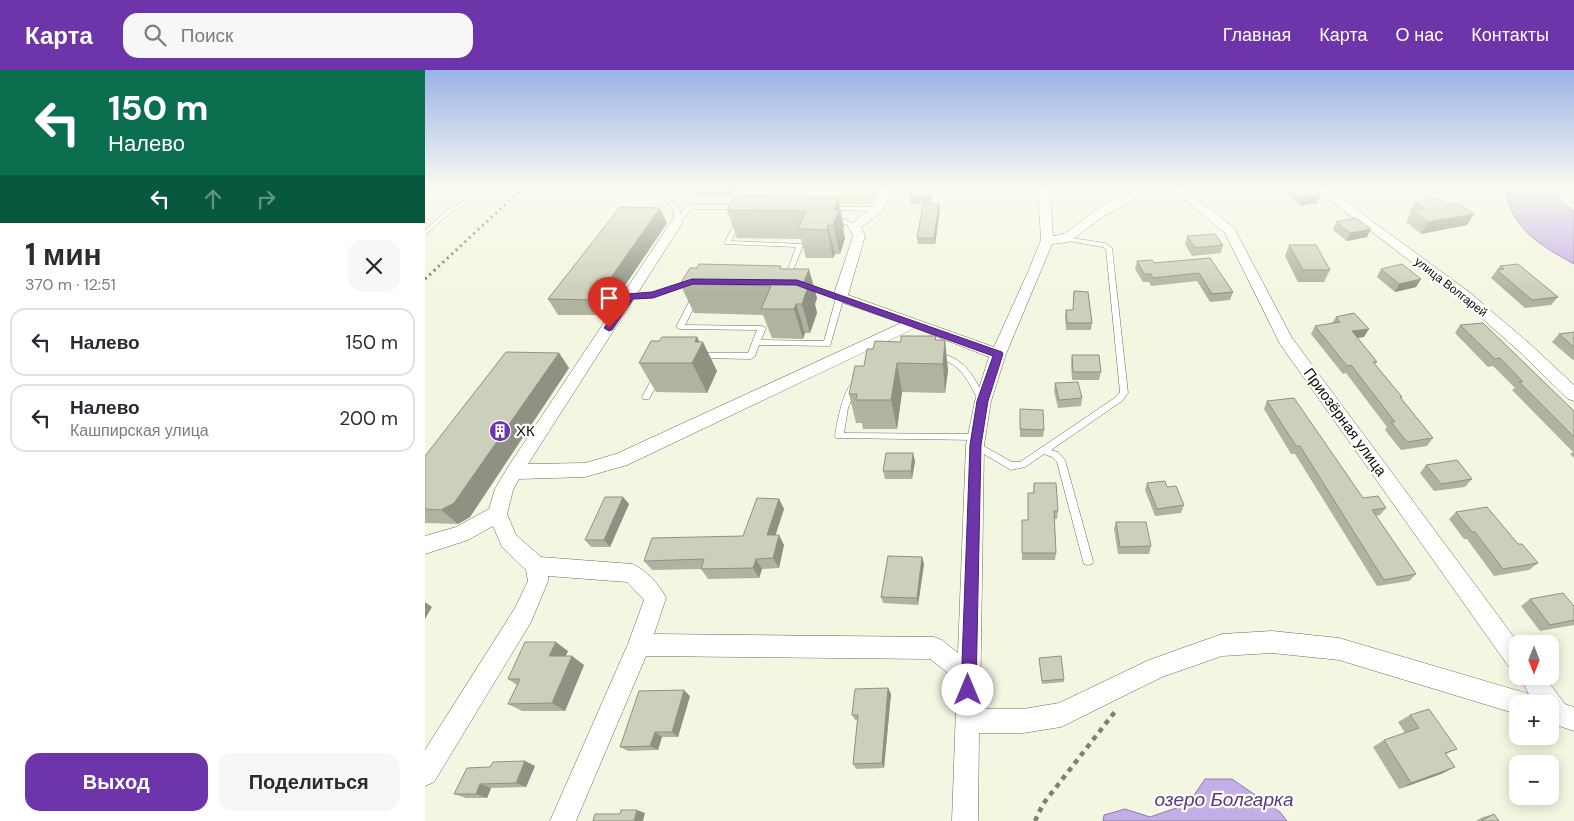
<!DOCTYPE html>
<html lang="ru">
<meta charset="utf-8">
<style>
:root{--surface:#fff;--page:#f7f7f7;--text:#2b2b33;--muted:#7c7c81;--line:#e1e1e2;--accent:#6e34aa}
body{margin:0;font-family:"DM Sans",sans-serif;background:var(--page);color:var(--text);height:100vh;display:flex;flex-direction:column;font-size:19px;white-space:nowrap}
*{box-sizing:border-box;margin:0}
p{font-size:16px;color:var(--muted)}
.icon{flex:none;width:28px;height:28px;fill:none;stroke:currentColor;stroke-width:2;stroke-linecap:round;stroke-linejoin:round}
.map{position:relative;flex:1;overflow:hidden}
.panel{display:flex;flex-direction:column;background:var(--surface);width:425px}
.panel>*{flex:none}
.guide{background:#0b6e4f;color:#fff;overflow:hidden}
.needle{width:32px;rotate:180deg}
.fabs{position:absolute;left:1084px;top:565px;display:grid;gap:10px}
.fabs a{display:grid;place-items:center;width:50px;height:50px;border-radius:10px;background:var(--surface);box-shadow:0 2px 12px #0003;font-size:25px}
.pin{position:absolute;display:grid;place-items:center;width:42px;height:42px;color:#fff;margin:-51px -21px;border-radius:50% 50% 50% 0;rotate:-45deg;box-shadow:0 0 5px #0007}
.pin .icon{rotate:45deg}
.me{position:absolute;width:55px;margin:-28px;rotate:0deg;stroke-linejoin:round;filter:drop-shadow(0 0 4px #0008)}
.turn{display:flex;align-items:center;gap:18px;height:105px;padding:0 25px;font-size:22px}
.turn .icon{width:65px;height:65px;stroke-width:2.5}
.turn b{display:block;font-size:35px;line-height:42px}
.lanes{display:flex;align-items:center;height:48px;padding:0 25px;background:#0003;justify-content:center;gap:25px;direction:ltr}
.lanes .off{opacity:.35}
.round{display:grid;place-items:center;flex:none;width:52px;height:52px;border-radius:15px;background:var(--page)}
.head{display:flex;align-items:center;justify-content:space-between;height:85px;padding:0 25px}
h1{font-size:30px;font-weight:700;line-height:38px}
.button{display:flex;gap:10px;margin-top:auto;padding:10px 25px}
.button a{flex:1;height:58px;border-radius:15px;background:var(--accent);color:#fff;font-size:20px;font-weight:700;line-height:58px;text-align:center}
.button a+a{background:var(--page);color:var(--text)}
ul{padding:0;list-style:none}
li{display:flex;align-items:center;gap:15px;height:68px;margin:0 10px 8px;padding:0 15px;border:2px solid var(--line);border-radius:15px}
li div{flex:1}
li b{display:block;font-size:19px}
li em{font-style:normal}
header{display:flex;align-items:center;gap:30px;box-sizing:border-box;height:70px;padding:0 25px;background:var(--accent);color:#fff}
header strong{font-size:24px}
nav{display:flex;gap:28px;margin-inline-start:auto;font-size:18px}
.search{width:350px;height:45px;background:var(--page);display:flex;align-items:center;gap:12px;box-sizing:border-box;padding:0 18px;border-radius:15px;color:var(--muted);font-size:19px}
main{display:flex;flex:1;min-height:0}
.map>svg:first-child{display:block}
.green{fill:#d3d9ac}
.water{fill:#c4aee7;stroke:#8d7ea4}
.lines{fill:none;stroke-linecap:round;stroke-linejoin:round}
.lane-casing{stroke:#6b6e5b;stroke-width:1}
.street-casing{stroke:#6b6e5b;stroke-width:1}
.path{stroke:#7e8071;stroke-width:4.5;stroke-dasharray:5 5;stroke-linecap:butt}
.lane{fill:#fff;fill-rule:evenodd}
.street{fill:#fff;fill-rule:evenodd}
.rail{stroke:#65665a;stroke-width:3;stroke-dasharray:2 4;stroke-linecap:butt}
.wall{fill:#afb3a0}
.shaded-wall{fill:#8f9282}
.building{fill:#ccd0ba;stroke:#8f9282}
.route{fill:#6e34aa;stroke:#48226e}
.labels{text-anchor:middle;stroke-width:4.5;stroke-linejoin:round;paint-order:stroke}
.far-street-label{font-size:12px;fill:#0e0f08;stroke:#fff}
.street-label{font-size:15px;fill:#0e0f08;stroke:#fff}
.poi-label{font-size:15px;fill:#0e0f08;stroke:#fff;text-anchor:start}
.near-water-label{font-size:19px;font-style:italic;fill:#57397d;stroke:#fff}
</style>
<header>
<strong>Карта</strong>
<div class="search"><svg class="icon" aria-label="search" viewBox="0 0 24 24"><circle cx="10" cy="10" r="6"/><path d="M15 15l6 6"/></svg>Поиск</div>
<nav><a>Главная</a><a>Карта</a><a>О нас</a><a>Контакты</a></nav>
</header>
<main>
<section class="panel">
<div class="guide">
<div class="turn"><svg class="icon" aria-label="left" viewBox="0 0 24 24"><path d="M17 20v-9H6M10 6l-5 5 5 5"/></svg><div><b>150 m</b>Налево</div></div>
<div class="lanes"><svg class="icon" aria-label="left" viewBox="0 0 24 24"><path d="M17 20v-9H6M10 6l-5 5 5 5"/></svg><svg class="icon off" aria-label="ahead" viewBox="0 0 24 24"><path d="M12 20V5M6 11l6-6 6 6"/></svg><svg class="icon off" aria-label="right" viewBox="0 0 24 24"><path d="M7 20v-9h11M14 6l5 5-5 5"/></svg></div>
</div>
<div class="head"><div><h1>1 мин</h1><p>370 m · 12:51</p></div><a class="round"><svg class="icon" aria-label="close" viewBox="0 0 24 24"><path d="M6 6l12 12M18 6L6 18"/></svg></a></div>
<ul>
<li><svg class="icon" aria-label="left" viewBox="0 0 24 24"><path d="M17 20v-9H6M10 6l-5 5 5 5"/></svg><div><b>Налево</b></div><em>150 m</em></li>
<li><svg class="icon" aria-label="left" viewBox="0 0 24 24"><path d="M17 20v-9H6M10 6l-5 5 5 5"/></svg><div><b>Налево</b><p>Кашпирская улица</p></div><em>200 m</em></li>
</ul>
<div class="button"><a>Выход</a><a>Поделиться</a></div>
</section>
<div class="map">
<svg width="1149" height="751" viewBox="0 0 1149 751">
<rect width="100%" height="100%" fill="#f3f6e0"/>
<path class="green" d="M 405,123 L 452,124 L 449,131 L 438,135 L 400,133 Z"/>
<path class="water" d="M 1080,118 L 1132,118 C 1132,130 1140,135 1149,141 L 1149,194 C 1115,175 1086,159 1080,118 Z
M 780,709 L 807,709 L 855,742 L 862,751 L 678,751 L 679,745 L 700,739 L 725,747 L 763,734 Z"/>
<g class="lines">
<g class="lane-casing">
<path id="lane" d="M 51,118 L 57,118 L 51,128 L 25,143 L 0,165 L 0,160 L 21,141 L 47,126 Z
M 233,118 L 239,118 L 244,128 L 255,140 L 255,144 L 262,136 L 264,135 L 314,135 L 317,137 L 314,139 L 266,139 L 254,153 L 252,154 L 249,152 L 249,140 L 239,130 Z
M 397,118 L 403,118 L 395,133 L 391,133 L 390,132 Z
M 405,137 L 453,137 L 456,139 L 453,141 L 403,140 L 402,139 Z
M 408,147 L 416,148 L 432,156 L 429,158 L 413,151 L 406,150 L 406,148 Z
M 313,150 L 316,152 L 306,171 L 377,174 L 378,175 L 364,211 L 362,212 L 359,210 L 371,177 L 300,174 L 299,173 L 310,152 Z
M 640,167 L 680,173 L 687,178 L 703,323 L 697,331 L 626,380 L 633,382 L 640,390 L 668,491 L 667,494 L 663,495 L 659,494 L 658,491 L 632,392 L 627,387 L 619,384 L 600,397 L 586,400 L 547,377 L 546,375 L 547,373 L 553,373 L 587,392 L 595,392 L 691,327 L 695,322 L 681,179 L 678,177 L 638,170 L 637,169 Z
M 265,210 L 268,212 L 267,213 C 253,219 215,235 201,226 L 205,224 L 227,223 Z
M 379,213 L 419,227 L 405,276 L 334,275 L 330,286 L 326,289 L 273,288 L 270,287 L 269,285 L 270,283 L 323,283 L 332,260 L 255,259 L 251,257 L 267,226 L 271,224 L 275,226 L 260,255 L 337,256 L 341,258 L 336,270 L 399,271 L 411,228 L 377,216 L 376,215 Z
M 509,281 C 542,289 546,303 562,331 L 561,333 L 555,333 C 540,307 538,294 506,286 L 505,284 Z
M 233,302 L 237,305 L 225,327 L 224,329 L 218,329 L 217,327 L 230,303 Z
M 429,311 L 433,314 L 423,338 L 419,363 L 552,364 L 556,367 L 552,370 L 411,368 L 410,366 C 412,353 418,318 429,311 Z"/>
</g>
<g class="street-casing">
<path id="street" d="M 456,118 L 468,118 L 457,142 L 436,157 L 440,166 L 423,225 L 569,277 L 603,202 L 616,170 L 613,118 L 625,118 L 628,166 C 644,165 655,151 667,143 C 685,131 707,118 728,118 L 676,148 L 644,172 L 627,174 L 581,284 L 566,331 L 559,375 L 555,639 L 598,639 L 634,633 L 724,590 L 797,564 L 847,561 L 914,568 L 1104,624 L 1094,606 L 1119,606 L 1140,634 L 1149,637 L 1149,661 L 1125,653 L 1125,634 L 1092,634 L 1092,644 L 914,590 L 847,583 L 797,586 L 737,607 L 636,657 L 598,663 L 554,663 L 553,751 L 527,751 L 532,610 L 505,589 L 221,586 L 151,751 L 125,751 L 203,574 L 219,530 L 202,512 L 123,506 L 123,511 L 106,552 L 9,712 L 0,716 L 0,680 L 90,538 L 103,511 L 101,500 L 77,477 L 68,456 L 43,470 L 0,484 L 0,466 L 31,457 L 64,439 L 70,419 L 83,397 L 248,149 L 252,148 L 258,152 L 103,394 L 160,393 L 191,384 L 476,253 L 410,230 L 408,227 L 428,166 L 423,156 L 448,137 ZM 490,258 L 564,287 L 550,331 L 541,375 L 533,583 L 517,570 L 509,567 L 229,564 L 241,528 C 235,515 220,499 207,494 L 116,487 L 91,465 L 82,444 L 88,420 L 94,409 L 160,407 L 202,395 Z
M 746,118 L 759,118 L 809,158 L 867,268 L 1094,574 L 1092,574 L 1092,600 L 1084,597 L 855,274 L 800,163 Z
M 889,118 L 902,118 L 1044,222 L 1105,274 L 1149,315 L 1149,331 L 1143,329 L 1095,282 L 1034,228 Z"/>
</g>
<path class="path" d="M 610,751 L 618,734 L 692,639"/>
<use href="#lane" class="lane"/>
<use href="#street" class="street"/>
<path class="rail" d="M 0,209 L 98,118"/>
</g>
<path class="wall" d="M 267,118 L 312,118 L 307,126 L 270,125 Z
M 487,118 L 509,118 L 505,134 L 514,134 L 515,140 L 510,174 L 493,174 L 492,168 L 498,134 L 485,134 L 485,127 Z
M 859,118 L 886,118 L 895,125 L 892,133 L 875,136 L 858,122 Z
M 389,128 L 419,157 L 418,159 L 420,168 L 415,184 L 410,184 L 408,188 L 381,188 L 376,169 L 312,168 L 302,140 Z
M 990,132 L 1023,135 L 1049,144 L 1042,155 L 996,164 L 981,152 L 985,145 L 984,143 Z
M 911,152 L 942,167 L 922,171 L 908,160 Z
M 242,153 L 180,245 L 133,245 L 123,229 Z
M 762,166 L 798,175 L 796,183 L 767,186 L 760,174 Z
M 864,175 L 905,200 L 899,212 L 873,212 L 860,186 Z
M 785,188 L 808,222 L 805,230 L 785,232 L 772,211 L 726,216 L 724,212 L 718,212 L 710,199 L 712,191 L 729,193 Z
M 1075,196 L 1133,227 L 1126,235 L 1100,238 L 1066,208 Z
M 357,199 L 392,228 L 390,234 L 392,243 L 385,263 L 380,263 L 378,269 L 347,268 L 338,245 L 269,243 L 255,214 Z
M 956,199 L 996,209 L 991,217 L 970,222 L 952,207 Z
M 649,221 L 667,253 L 666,260 L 641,260 L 640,246 L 641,240 L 648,240 Z
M 911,247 L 939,267 L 932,268 L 952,292 L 950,294 L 977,327 L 976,328 L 1008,368 L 1002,376 L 976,380 L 960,360 L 962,357 L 921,303 L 918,304 L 886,264 L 890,256 L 907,253 Z
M 1035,255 L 1149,341 L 1149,388 L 1145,384 L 1148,382 L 1087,320 L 1090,318 L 1068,296 L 1063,297 L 1030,263 Z
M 1149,262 L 1149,290 L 1148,290 L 1127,272 L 1134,264 Z
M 511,266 L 511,270 L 523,300 L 520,323 L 477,322 L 472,359 L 438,359 L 437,353 L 431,353 L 424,324 L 448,279 Z
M 272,267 L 292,301 L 282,323 L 231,322 L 214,293 L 234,271 Z
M 134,283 L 144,298 L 45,447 L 33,454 L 0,453 L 0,386 Z
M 647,285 L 676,302 L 674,310 L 647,310 L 646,293 Z
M 630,313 L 657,328 L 656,336 L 633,338 L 629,321 Z
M 842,331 L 938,428 L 961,438 L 955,445 L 951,446 L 991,504 L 984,511 L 952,516 L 870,384 L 866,384 L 839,339 Z
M 595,339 L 619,360 L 618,367 L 595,367 Z
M 490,391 L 487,409 L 460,409 L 458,401 Z
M 1001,395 L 1047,409 L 1040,417 L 1009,421 L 995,403 Z
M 609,413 L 633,441 L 632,449 L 629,449 L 631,483 L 630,490 L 597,490 L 597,450 L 603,450 L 603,423 L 608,423 Z
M 722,413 L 742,417 L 759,435 L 756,443 L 730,446 L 720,420 Z
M 198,427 L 204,434 L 185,477 L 166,477 L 160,470 Z
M 354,429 L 359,439 L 350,465 L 354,465 L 359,475 L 354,498 L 337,499 L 334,508 L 283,509 L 276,499 L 227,500 L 219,491 L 318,466 Z
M 1031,442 L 1093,474 L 1113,493 L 1104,500 L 1069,506 L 1042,469 L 1039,469 L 1024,449 Z
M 691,452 L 726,476 L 724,484 L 693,484 L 689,459 Z
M 497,487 L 499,494 L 493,535 L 458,533 L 456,527 Z
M 1105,529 L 1149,536 L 1149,555 L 1115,561 L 1096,536 Z
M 143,581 L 140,586 L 159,595 L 140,641 L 97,641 L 83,634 L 92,615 L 83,609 Z
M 614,588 L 639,609 L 639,612 L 617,614 L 614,591 Z
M 463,618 L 466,624 L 459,698 L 431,699 L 428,694 L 433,650 L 430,650 L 427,645 Z
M 265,626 L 253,667 L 237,667 L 233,680 L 203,681 L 195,677 Z
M 985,645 L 1032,679 L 1021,684 L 1030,697 L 1016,704 L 974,719 L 948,677 L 959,670 L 980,663 L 973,652 Z
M 100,691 L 110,696 L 101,717 L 66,718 L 62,728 L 41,728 L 29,724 L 65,697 Z
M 1069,744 L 1074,751 L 1051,751 L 1058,747 Z"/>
<path class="shaded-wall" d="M 304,118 L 312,118 L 307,126 Z
M 507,118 L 509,118 L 505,135 L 505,127 Z
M 895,125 L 892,133 L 875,136 L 878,128 Z
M 413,128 L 419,157 L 418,159 L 420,168 L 415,184 L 408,155 L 409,140 Z
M 514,134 L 515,140 L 510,174 L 509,168 Z
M 235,138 L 242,153 L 180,245 L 170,230 Z
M 1049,144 L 1042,155 L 996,164 L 1003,152 Z
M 403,155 L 410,184 L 408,188 L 402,160 Z
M 946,159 L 942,167 L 922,171 L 925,163 Z
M 384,199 L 392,228 L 390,234 L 392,243 L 385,263 L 377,234 L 378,214 Z
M 996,209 L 991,217 L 970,222 L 974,214 Z
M 371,234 L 380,263 L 378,269 L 369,239 Z
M 944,259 L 939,267 L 923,269 L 927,261 Z
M 272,267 L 276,276 L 278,272 L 292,301 L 282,323 L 267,293 L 270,272 Z
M 520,270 L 523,300 L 520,323 L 518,294 Z
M 134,283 L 144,298 L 45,447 L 33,454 L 16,440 Z
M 472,293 L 477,322 L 472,359 L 466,330 Z
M 488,383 L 490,391 L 487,409 L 486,401 Z
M 198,427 L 204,434 L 185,477 L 179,470 Z
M 354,429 L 359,439 L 347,476 L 342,465 Z
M 354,465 L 359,475 L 354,498 L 348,488 Z
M 497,487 L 499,494 L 493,535 L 492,528 Z
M 331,489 L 337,499 L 334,508 L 328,498 Z
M 0,532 L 7,537 L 0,549 Z
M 131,572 L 143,581 L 137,595 L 124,586 Z
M 147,586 L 159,595 L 140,641 L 127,633 Z
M 463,618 L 466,624 L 459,698 L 457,693 Z
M 259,620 L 265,626 L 253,667 L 247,662 Z
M 230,662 L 237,667 L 233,680 L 225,676 Z
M 100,691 L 110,696 L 101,717 L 91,713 Z
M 1030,697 L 1016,704 L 974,719 L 986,713 Z
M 55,714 L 66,718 L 62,728 L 51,724 Z
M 212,740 L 220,743 L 218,751 L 209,751 Z"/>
<path class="building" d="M 487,118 L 507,118 L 505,127 L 485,127 Z
M 866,118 L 886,118 L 895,125 L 878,128 Z
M 316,125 L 388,126 L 388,128 L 413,128 L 409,140 L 414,140 L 408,155 L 403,155 L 402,160 L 373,159 L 381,141 L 302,140 L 309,127 L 315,127 Z
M 1014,128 L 1023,135 L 1033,133 L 1049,144 L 1003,152 L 987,141 L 999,139 L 990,132 Z
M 498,134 L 514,134 L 509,168 L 492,168 Z
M 195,137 L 235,138 L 170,230 L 123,229 Z
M 931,148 L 946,159 L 925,163 L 911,152 Z
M 790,164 L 798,175 L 770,178 L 762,166 Z
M 864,175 L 891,175 L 905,200 L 878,200 Z
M 785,188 L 808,222 L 787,224 L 774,203 L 728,208 L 726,204 L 719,204 L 712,191 L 727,190 L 729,193 Z
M 274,194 L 356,196 L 355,199 L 384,199 L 378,214 L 384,214 L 377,234 L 371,234 L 369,239 L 336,239 L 346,216 L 255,214 L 265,198 L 272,198 Z
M 977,194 L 996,209 L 974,214 L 956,199 Z
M 1093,194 L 1133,227 L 1107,230 L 1072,200 L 1079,199 L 1075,196 Z
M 649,221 L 663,222 L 667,253 L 642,253 L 641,240 L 648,240 Z
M 929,243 L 944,259 L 927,261 L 952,292 L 948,292 L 977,327 L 975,327 L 1008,368 L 982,372 L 966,352 L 970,352 L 926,295 L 922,296 L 890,256 L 915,252 L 911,247 Z
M 1058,253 L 1149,341 L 1149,367 L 1094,312 L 1098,312 L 1075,288 L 1070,289 L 1035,255 Z
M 1149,262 L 1149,277 L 1134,264 Z
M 476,266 L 511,266 L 510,270 L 520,270 L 518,294 L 472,293 L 466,330 L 431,330 L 432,324 L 424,324 L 430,296 L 439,296 L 442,279 L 448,279 L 450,271 L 476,272 Z
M 237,267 L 272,267 L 270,272 L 278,272 L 267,293 L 214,293 L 226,271 L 234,271 Z
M 81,282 L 134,283 L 29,433 L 16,440 L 0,439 L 0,386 Z
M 647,285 L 674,285 L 676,302 L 648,302 Z
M 653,312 L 657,328 L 634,330 L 630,313 Z
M 869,328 L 938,428 L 953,426 L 961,438 L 947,440 L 991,504 L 959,510 L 875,376 L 871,376 L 842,331 Z
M 595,339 L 618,340 L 619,360 L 595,359 Z
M 461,383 L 488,383 L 486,401 L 458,401 Z
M 1032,390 L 1047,409 L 1016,414 L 1001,395 Z
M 740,411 L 742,417 L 751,416 L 759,435 L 732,439 L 722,413 Z
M 609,413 L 631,413 L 633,441 L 629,441 L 631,483 L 597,483 L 597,450 L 603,450 L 603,423 L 609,423 Z
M 180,427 L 198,427 L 179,470 L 160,470 Z
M 332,428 L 354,429 L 342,465 L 354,465 L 348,488 L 331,489 L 328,498 L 276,499 L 279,489 L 219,491 L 227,468 L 318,466 Z
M 1062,437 L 1093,474 L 1097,474 L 1113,493 L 1078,499 L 1050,462 L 1047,462 L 1031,442 Z
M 691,452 L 721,452 L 726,476 L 695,477 Z
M 463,486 L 497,487 L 492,528 L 456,527 Z
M 1138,523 L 1149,536 L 1149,550 L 1125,555 L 1105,529 Z
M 100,572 L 131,572 L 124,586 L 147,586 L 127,633 L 83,634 L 95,609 L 83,609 Z
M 636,586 L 639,609 L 617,611 L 614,588 Z
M 463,618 L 457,693 L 428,694 L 433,645 L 427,645 L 430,619 Z
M 259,620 L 247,662 L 230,662 L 225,676 L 195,677 L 214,621 Z
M 1004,639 L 1032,679 L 1020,683 L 1030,697 L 986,713 L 959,670 L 994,658 L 985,645 Z
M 100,691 L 91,713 L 55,714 L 51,724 L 29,724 L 42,698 L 65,697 L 68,692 Z
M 196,740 L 212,740 L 209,751 L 168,751 L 170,744 L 195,744 Z
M 1069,744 L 1074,751 L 1056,751 Z"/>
<linearGradient id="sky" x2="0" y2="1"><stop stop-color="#99b2e8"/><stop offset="0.53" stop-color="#fafbf1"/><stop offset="1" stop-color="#fafbf1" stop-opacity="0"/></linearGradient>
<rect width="1149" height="223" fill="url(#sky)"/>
<path class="route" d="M 267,209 L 372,210 L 577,282 L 578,284 L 563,331 L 556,375 L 551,620 L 549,625 L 543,627 L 538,625 L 536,620 L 545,375 L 552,331 L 568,286 L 371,215 L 268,214 L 228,228 L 208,229 L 187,260 L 184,261 L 179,258 L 202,224 L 227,222 Z"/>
<defs>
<g id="building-disc" transform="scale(1.125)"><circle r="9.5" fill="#6e34aa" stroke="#fff"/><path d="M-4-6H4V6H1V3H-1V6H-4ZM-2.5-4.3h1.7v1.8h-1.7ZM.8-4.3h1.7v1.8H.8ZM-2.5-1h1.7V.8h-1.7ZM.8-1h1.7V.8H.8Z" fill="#fff"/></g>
</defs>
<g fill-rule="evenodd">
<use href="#building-disc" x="75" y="361"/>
</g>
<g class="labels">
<g class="far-street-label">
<text transform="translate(1026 217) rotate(38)" y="4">улица Волгарей</text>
</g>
<g class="street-label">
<text transform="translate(920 352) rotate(54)" y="5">Приозёрная улица</text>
</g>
<g class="poi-label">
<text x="91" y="366">ХК</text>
</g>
<g class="near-water-label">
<text x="799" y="736">озеро Болгарка</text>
</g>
</g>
</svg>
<div class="fabs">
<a><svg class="needle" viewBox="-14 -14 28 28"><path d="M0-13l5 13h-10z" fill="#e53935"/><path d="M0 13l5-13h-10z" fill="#7c7c81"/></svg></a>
<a>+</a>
<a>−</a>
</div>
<div class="pin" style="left:184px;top:258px;background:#d93025"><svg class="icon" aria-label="arrive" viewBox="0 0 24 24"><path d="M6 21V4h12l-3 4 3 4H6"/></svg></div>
<svg class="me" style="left:543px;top:620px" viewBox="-20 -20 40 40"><circle r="19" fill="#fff"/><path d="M0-13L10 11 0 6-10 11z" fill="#6e34aa"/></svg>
</div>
</main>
